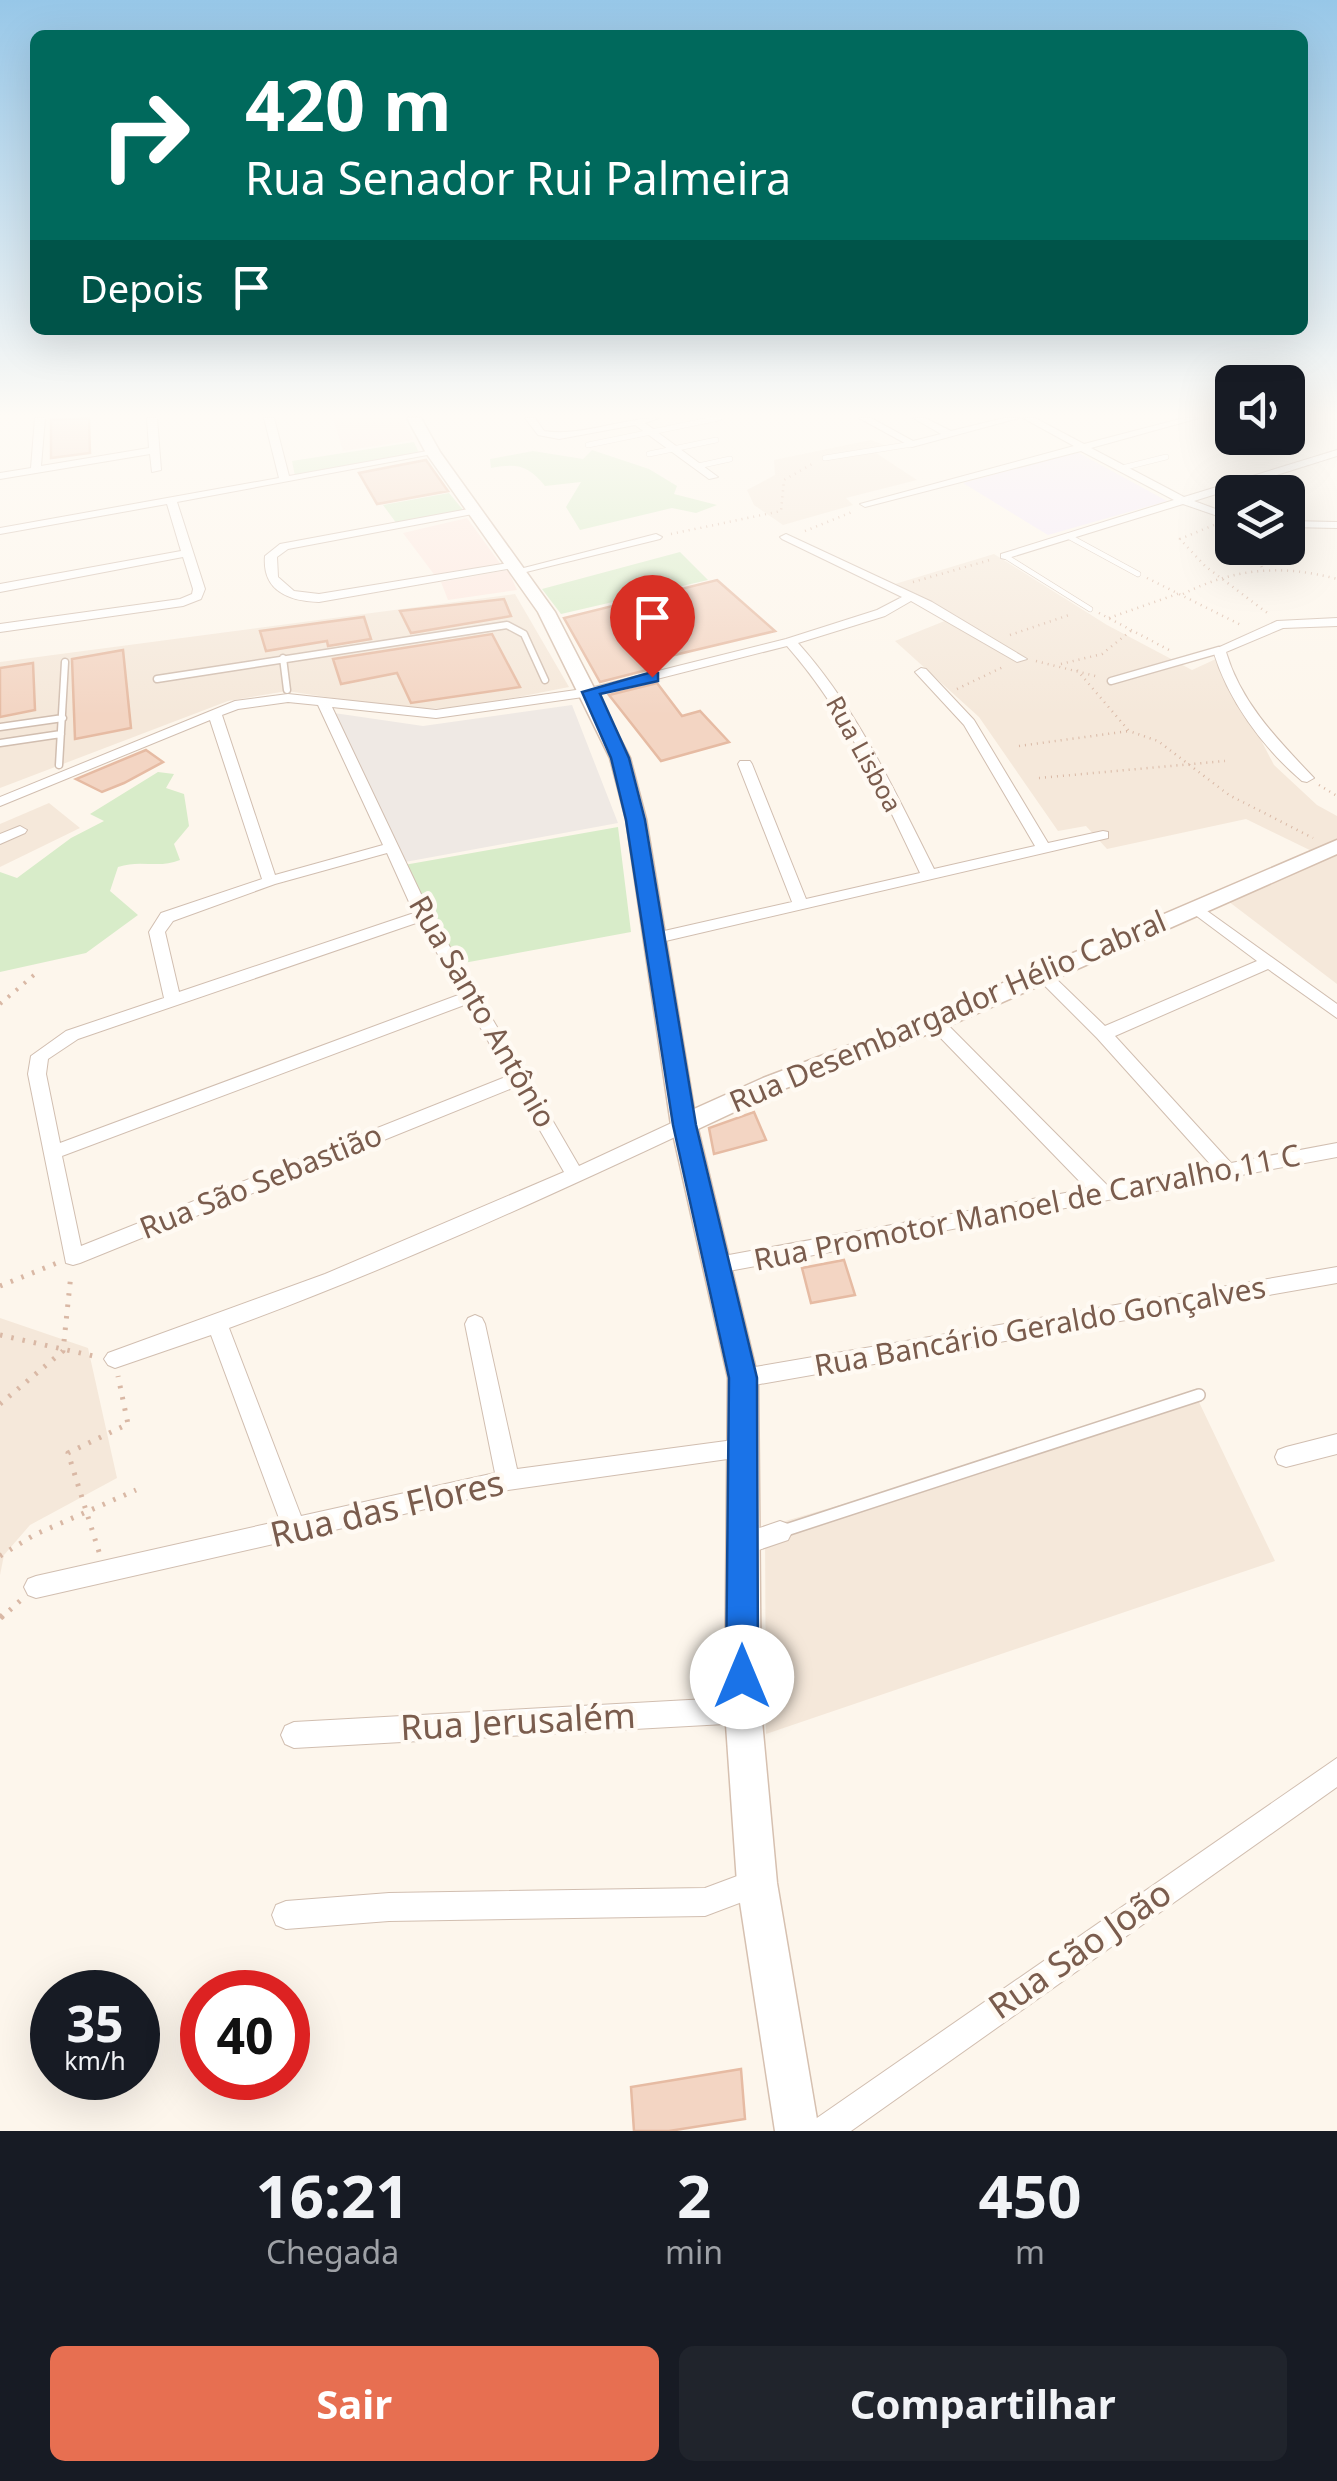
<!DOCTYPE html>
<html lang="pt">
<meta charset="utf-8">
<style>
:root{--surface:#171b24;--page:#20242c;--text:#f1f3f6;--muted:#9ea1a6;--accent:#e76f51}
body{margin:0;font-family:"Noto Sans",sans-serif;background:var(--page);color:var(--text);height:100vh;display:flex;flex-direction:column;font-size:38px;white-space:nowrap}
*{box-sizing:border-box;margin:0}
p{font-size:32px;color:var(--muted)}
.icon{flex:none;width:55px;height:55px;fill:none;stroke:currentColor;stroke-width:2;stroke-linecap:round;stroke-linejoin:round}
.map{position:relative;height:2131px;overflow:hidden}
.panel{display:flex;flex-direction:column;background:var(--surface);flex:1}
.panel>*{flex:none}
.hud{position:absolute;left:30px;top:30px;width:1278px;height:305px;border-radius:15px;box-shadow:0 10px 40px #0002;background:#00695c;color:#fff;overflow:hidden}
.buttons{position:absolute;left:1215px;top:365px;display:grid;gap:20px}
.buttons a{display:grid;place-items:center;width:90px;height:90px;border-radius:15px;background:var(--surface);box-shadow:0 10px 40px #0002;font-size:50px}
.speed{position:absolute;left:30px;top:1970px;display:flex;gap:20px;font-size:50px;font-weight:700;text-align:center}
.speed>*{display:grid;place-content:center;width:130px;height:130px;border-radius:50%;background:var(--surface);box-shadow:0 10px 40px #0002;line-height:1}
.speed small{font-size:25px;font-weight:400}
.speed .limit{border:15px solid #d22;background:#fff;color:#111}
.pin{position:absolute;display:grid;place-items:center;width:85px;height:85px;color:#fff;margin:-102px -42px;border-radius:50% 50% 50% 0;rotate:-45deg;box-shadow:0 0 10px #0007}
.pin .icon{rotate:45deg}
.me{position:absolute;width:110px;margin:-55px;rotate:0deg;stroke-linejoin:round;filter:drop-shadow(0 0 8px #0008)}
.turn{display:flex;align-items:center;gap:35px;height:210px;padding:0 50px;font-size:45px}
.turn .icon{width:130px;height:130px;stroke-width:2.5}
.turn b{display:block;font-size:70px;line-height:85px}
.then{display:flex;align-items:center;height:95px;padding:0 50px;background:#0003;gap:20px;font-size:38px}
.eta{display:flex;justify-content:space-evenly;align-items:center;height:170px;text-align:center}
.eta b{font-size:60px;font-weight:700;line-height:70px}
.action{display:flex;gap:20px;margin-top:auto;padding:20px 50px}
.action a{flex:1;height:115px;border-radius:15px;background:var(--accent);color:#fff;font-size:40px;font-weight:700;line-height:115px;text-align:center}
.action a+a{background:var(--page);color:var(--text)}
.map>svg:first-child{display:block}
.residential{fill:#f5e8da}
.commercial{fill:#fde8e0}
.industrial{fill:#efe9e4}
.education{fill:#f3e8fa}
.green{fill:#d8ecc9}
.building{fill:#f3d5c3;stroke:#e6bba3;stroke-width:2.5}
.lines{fill:none;stroke-linecap:round;stroke-linejoin:round}
.lane-far2-casing{stroke:#d1beb0;stroke-width:6}
.lane-far1-casing{stroke:#d1beb0;stroke-width:9}
.lane-casing{stroke:#d1beb0;stroke-width:14}
.street-casing{stroke:#d1beb0;stroke-width:2}
.secondary-casing{stroke:#d6c0b0;stroke-width:3}
.path-far3{stroke:#d9b8a5;stroke-width:2.5;stroke-dasharray:1 5;stroke-linecap:butt}
.path-far2{stroke:#d9b8a5;stroke-width:4;stroke-dasharray:2.5 8;stroke-linecap:butt}
.path-far1{stroke:#d9b8a5;stroke-width:5;stroke-dasharray:2.5 9;stroke-linecap:butt}
.path{stroke:#d9b8a5;stroke-width:6;stroke-dasharray:4 11;stroke-linecap:butt}
.lane-far2{stroke:#fff;stroke-width:5}
.lane-far1{stroke:#fff;stroke-width:6}
.lane{stroke:#fff;stroke-width:11}
.street{fill:#fff;fill-rule:evenodd}
.secondary{fill:#fff;fill-rule:evenodd}
.route{fill:#1a73e8;stroke:#114b97;stroke-width:2.5}
.labels{text-anchor:middle;stroke-width:9;stroke-linejoin:round;paint-order:stroke}
.far-street-label{font-size:25px;fill:#7a5c4d;stroke:#fffaf3}
.street-label{font-size:30px;fill:#7a5c4d;stroke:#fffaf3}
.near-street-label{font-size:35px;fill:#7a5c4d;stroke:#fffaf3}
</style>
<div class="map">
<svg width="1337" height="2131" viewBox="0 0 1337 2131">
<rect width="100%" height="100%" fill="#fdf6ec"/>
<path class="residential" d="M 871,440 L 891,448 L 876,453 L 917,480 L 846,498 L 853,505 L 783,525 L 754,505 L 747,490 L 775,475 L 774,460 Z
M 994,554 L 1107,625 L 1192,670 L 1218,658 L 1274,765 L 1317,805 L 1337,816 L 1337,984 L 1224,898 L 1322,856 L 1246,819 L 1107,849 L 1086,826 L 1058,831 L 979,717 L 895,641 L 957,616 L 895,584 Z
M 515,594 L 569,687 L 462,708 L 404,709 L 287,691 L 228,701 L 0,788 L 0,662 Z
M 49,803 L 80,828 L 0,867 L 0,824 Z
M 0,1318 L 88,1348 L 117,1478 L 30,1525 L 4,1555 L 0,1575 Z
M 1198,1400 L 1275,1561 L 766,1734 L 765,1527 Z"/>
<path class="commercial" d="M 333,418 L 402,418 L 414,440 L 343,451 Z
M 467,518 L 502,566 L 436,577 L 403,533 Z
M 508,570 L 517,590 L 448,600 L 441,582 Z"/>
<path class="industrial" d="M 572,705 L 618,823 L 405,862 L 334,713 L 423,726 Z"/>
<path class="education" d="M 1077,452 L 1167,501 L 1048,535 L 963,483 Z"/>
<path class="green" d="M 414,442 L 420,455 L 295,476 L 292,461 Z
M 592,450 L 649,469 L 677,486 L 674,494 L 717,505 L 696,513 L 672,508 L 580,530 L 566,507 L 581,482 L 545,486 C 528,465 517,463 491,468 L 490,459 L 533,451 L 583,459 Z
M 449,493 L 464,511 L 397,524 L 383,505 Z
M 680,552 L 708,580 L 561,614 L 542,589 Z
M 158,772 L 174,774 L 166,788 L 184,794 L 189,826 L 174,844 L 180,860 C 158,869 141,859 118,867 L 110,891 L 138,915 L 86,953 L 0,972 L 0,872 L 17,878 L 71,838 L 104,821 L 90,814 Z
M 618,827 L 631,932 L 458,964 L 404,865 Z"/>
<path class="building" d="M 89,418 L 90,453 L 51,458 L 51,420 Z
M 426,460 L 448,491 L 377,504 L 359,473 Z
M 717,580 L 775,631 L 641,663 L 647,670 L 600,682 L 564,618 Z
M 504,599 L 511,616 L 411,633 L 400,611 Z
M 364,617 L 371,639 L 328,646 L 327,641 L 266,651 L 260,631 Z
M 492,634 L 520,687 L 411,703 L 397,673 L 341,684 L 333,659 Z
M 123,650 L 131,728 L 75,739 L 72,659 Z
M 33,663 L 35,710 L 0,717 L 0,668 Z
M 657,683 L 682,716 L 700,711 L 729,742 L 661,761 L 609,695 Z
M 146,750 L 163,762 L 124,783 L 102,792 L 76,779 Z
M 754,1112 L 766,1140 L 714,1154 L 709,1128 Z
M 844,1260 L 855,1295 L 811,1303 L 802,1268 Z
M 741,2069 L 745,2119 L 669,2131 L 634,2131 L 631,2087 Z"/>
<g class="lines">
<g class="lane-far2-casing">
<path id="lane-far2" d="M 588,445 L 719,418
M 649,454 L 716,440
M 825,458 L 912,444
M 698,466 L 730,459
M 1122,468 L 1166,457
M 1068,536 L 1138,574
M 1005,556 L 1090,609"/>
</g>
<g class="lane-far1-casing">
<path id="lane-far1" d="M 283,658 L 287,690
M 157,679 L 507,625 L 524,634 L 545,680
M 1111,681 L 1219,650
M 0,727 L 63,718
M 0,743 L 61,734
M 59,765 L 65,662"/>
</g>
<g class="lane-casing">
<path id="lane" d="M 783,1531 L 1199,1395"/>
</g>
<g class="street-casing">
<path id="street" d="M 35,418 L 45,418 L 41,466 L 149,448 L 147,418 L 157,418 L 161,470 L 152,472 L 150,454 L 0,479 L 0,473 L 31,468 Z
M 264,418 L 274,418 L 289,476 L 433,450 L 438,453 L 177,502 L 205,589 L 201,599 L 183,606 L 0,632 L 0,624 L 180,599 L 192,594 L 193,589 L 183,557 L 0,592 L 0,584 L 181,551 L 167,504 L 0,534 L 0,528 L 279,478 Z
M 525,418 L 535,418 L 544,431 C 582,437 621,418 659,418 L 645,423 L 718,477 L 709,479 L 635,425 L 559,439 L 538,435 Z
M 859,418 L 871,418 L 913,441 L 941,434 L 913,418 L 925,418 L 951,431 L 1004,418 L 1019,418 L 912,447 Z
M 1023,418 L 1035,418 L 1084,444 L 1184,418 L 1199,418 L 1091,448 L 1184,497 L 1337,450 L 1337,456 L 1194,501 L 1232,515 L 1232,521 L 1183,504 L 1005,559 L 1001,558 L 1001,554 L 1174,500 L 1081,451 L 865,507 L 860,504 L 1074,446 Z
M 474,508 L 478,509 L 478,513 L 288,549 L 277,557 L 278,577 L 294,591 L 319,594 L 514,562 L 520,565 L 518,567 L 319,602 C 289,601 262,591 265,556 L 280,544 Z
M 1288,521 L 1337,522 L 1337,528 L 1288,527 Z
M 656,534 L 662,537 L 660,539 L 518,574 L 512,571 Z
M 786,534 L 932,602 L 1027,659 L 1017,662 L 911,601 L 885,616 L 798,643 C 858,710 894,790 934,869 L 1035,846 L 964,725 L 915,672 L 921,668 L 926,669 L 974,720 L 1048,843 L 1103,831 L 1108,832 L 1108,838 L 657,943 L 649,938 L 651,934 L 792,902 L 738,764 L 740,761 L 750,761 L 752,764 L 806,899 L 920,873 C 882,793 846,713 787,646 L 590,696 L 436,718 L 332,707 L 431,915 L 523,1071 L 528,1073 L 531,1077 L 529,1080 L 579,1166 L 678,1120 L 690,1120 L 693,1125 L 690,1130 C 539,1201 387,1270 229,1328 L 301,1516 L 495,1473 L 465,1324 L 468,1318 L 475,1315 L 482,1318 L 485,1324 L 517,1469 L 741,1439 L 749,1442 L 752,1449 L 749,1456 L 508,1490 L 304,1537 L 295,1542 L 291,1540 L 36,1598 L 28,1595 L 24,1587 L 28,1579 L 36,1576 L 280,1521 L 211,1335 L 115,1368 L 108,1365 L 104,1359 L 108,1353 L 325,1274 L 564,1172 L 515,1087 L 80,1263 L 73,1265 L 66,1263 L 28,1074 L 31,1056 L 66,1031 L 164,998 L 149,932 L 161,913 L 262,879 L 210,720 L 0,806 L 0,797 L 235,701 L 288,694 L 436,710 L 590,688 L 786,639 L 877,610 L 902,597 L 782,539 L 780,537 ZM 288,702 L 318,705 L 383,845 L 275,875 L 222,715 L 238,709 ZM 387,853 L 414,913 L 179,992 L 165,932 L 173,921 L 275,884 ZM 419,922 L 461,994 L 60,1143 L 46,1074 L 48,1059 L 78,1039 ZM 467,1004 L 508,1076 L 81,1246 L 62,1156 Z
M 1337,618 L 1337,626 L 1283,628 L 1226,652 C 1241,703 1278,740 1314,778 L 1307,782 L 1302,781 C 1263,748 1227,699 1213,650 L 1277,621 Z
M 20,826 L 27,830 L 25,833 L 0,844 L 0,834 Z
M 1196,903 L 1337,1004 L 1337,1018 L 1268,969 L 1115,1036 L 1231,1163 L 1337,1143 L 1337,1157 L 718,1273 L 711,1271 L 708,1265 L 711,1259 L 718,1257 L 1087,1189 L 929,1026 L 927,1022 L 935,1016 L 941,1018 L 1107,1185 L 1212,1166 L 1097,1038 L 1034,975 L 1042,970 L 1048,971 L 1105,1026 L 1257,961 L 1190,911 L 1188,908 Z
M 1337,1267 L 1337,1283 L 743,1387 L 735,1384 L 732,1378 L 735,1372 L 743,1369 Z
M 1337,1434 L 1337,1454 L 1286,1467 L 1278,1464 L 1275,1457 L 1278,1450 L 1286,1447 Z
M 780,1521 L 788,1524 L 792,1532 L 788,1540 L 741,1556 L 733,1553 L 729,1545 L 733,1537 Z
M 743,1697 L 752,1701 L 756,1710 L 752,1719 L 743,1723 L 294,1748 L 285,1744 L 281,1735 L 285,1726 L 294,1722 Z
M 1337,1758 L 1337,1787 L 851,2131 L 810,2131 L 814,2120 Z
M 756,1869 L 766,1873 L 770,1883 L 766,1893 L 705,1916 L 389,1921 L 286,1929 L 276,1925 L 272,1915 L 276,1905 L 286,1901 L 389,1893 L 705,1888 Z"/>
</g>
<g class="secondary-casing">
<path id="secondary" d="M 407,418 L 421,418 L 440,452 L 555,612 L 630,758 L 646,819 L 694,1109 L 763,1078 L 926,1016 L 1337,840 L 1337,854 L 944,1028 L 781,1090 L 698,1129 L 758,1378 L 761,1710 L 777,1883 L 819,2131 L 775,2131 L 737,1883 L 725,1710 L 728,1378 L 671,1125 L 626,819 L 610,758 L 538,612 L 426,453 Z"/>
</g>
<path class="path-far3" d="M 1214,525 L 1180,539 L 1205,566 L 1270,615
M 805,531 L 852,512
M 671,534 L 781,511 L 784,480 L 812,464
M 1257,555 L 1262,568
M 1147,578 L 1241,625
M 913,582 L 990,560
M 1183,594 C 1235,568 1281,564 1337,579
M 1099,613 L 1171,651
M 1109,618 L 1180,593
M 1010,635 L 1072,614
M 1036,661 L 1099,677
M 1061,664 L 1102,654 L 1132,630
M 1077,670 L 1129,731 L 1158,741 L 1229,795 L 1313,838
M 957,689 L 1003,667
M 1019,746 L 1129,731
M 1039,778 L 1225,761
M 1319,785 L 1337,796"/>
<path class="path-far2" d="M 0,1004 L 34,975"/>
<path class="path-far1" d="M 0,1286 L 57,1263
M 0,1335 L 98,1357
M 0,1404 L 63,1351 L 71,1274
M 99,1552 L 68,1453 L 128,1424 L 118,1376
M 0,1556 L 34,1535 L 136,1490
M 1,1618 L 21,1600"/>
<path class="path" d="M 0,1618 L 3,1615"/>
<use href="#lane-far2" class="lane-far2"/>
<use href="#lane-far1" class="lane-far1"/>
<use href="#lane" class="lane"/>
<use href="#street" class="street"/>
<use href="#secondary" class="secondary"/>
</g>
<linearGradient id="sky" x2="0" y2="1"><stop stop-color="#97c7e8"/><stop offset="0.58" stop-color="#fefbf6"/><stop offset="1" stop-color="#fefbf6" stop-opacity="0"/></linearGradient>
<rect width="1337" height="716" fill="url(#sky)"/>
<path class="route" d="M 652,672 L 658,673 L 658,681 L 600,694 L 629,758 L 645,820 L 696,1125 L 757,1378 L 758,1677 L 754,1688 L 742,1693 L 731,1688 L 726,1677 L 729,1378 L 673,1125 L 626,820 L 611,758 L 582,692 Z"/>
<g class="labels">
<g class="far-street-label">
<text transform="translate(864 754) rotate(61)" y="9">Rua Lisboa</text>
</g>
<g class="street-label">
<text transform="translate(482 1012) rotate(60)" y="10">Rua Santo Antônio</text>
<text transform="translate(948 1012) rotate(-23)" y="10">Rua Desembargador Hélio Cabral</text>
<text transform="translate(261 1182) rotate(-22)" y="10">Rua São Sebastião</text>
<text transform="translate(1027 1208) rotate(-11)" y="10">Rua Promotor Manoel de Carvalho,11 C</text>
<text transform="translate(1040 1327) rotate(-10)" y="10">Rua Bancário Geraldo Gonçalves</text>
</g>
<g class="near-street-label">
<text transform="translate(387 1509) rotate(-13)" y="12">Rua das Flores</text>
<text transform="translate(518 1722) rotate(-3)" y="12">Rua Jerusalém</text>
<text transform="translate(1080 1950) rotate(-35)" y="12">Rua São João</text>
</g>
</g>
</svg>
<div class="buttons">
<a><svg class="icon" aria-label="sound" viewBox="0 0 24 24"><path d="M4 9h4l5-4v14l-5-4H4zM17 9q2 3 0 6"/></svg></a>
<a><svg class="icon" aria-label="layers" viewBox="0 0 24 24"><path d="M12 4l9 5-9 5-9-5zM3 14l9 5 9-5"/></svg></a>
</div>
<div class="speed"><div>35<small>km/h</small></div><div class="limit">40</div></div>
<div class="pin" style="left:652px;top:677px;background:#d93025"><svg class="icon" aria-label="arrive" viewBox="0 0 24 24"><path d="M6 21V4h12l-3 4 3 4H6"/></svg></div>
<svg class="me" style="left:742px;top:1677px" viewBox="-20 -20 40 40"><circle r="19" fill="#fff"/><path d="M0-13L10 11 0 6-10 11z" fill="#1a73e8"/></svg>
<div class="hud">
<div class="turn"><svg class="icon" aria-label="right" viewBox="0 0 24 24"><path d="M7 20v-9h11M14 6l5 5-5 5"/></svg><div><b>420 m</b>Rua Senador Rui Palmeira</div></div>
<div class="then">Depois<svg class="icon" aria-label="arrive" viewBox="0 0 24 24"><path d="M6 21V4h12l-3 4 3 4H6"/></svg></div>
</div>
</div>
<section class="panel">
<div class="eta">
<div><b>16:21</b><p>Chegada</p></div>
<div><b>2</b><p>min</p></div>
<div><b>450</b><p>m</p></div>
</div>
<div class="action"><a>Sair</a><a>Compartilhar</a></div>
</section>
